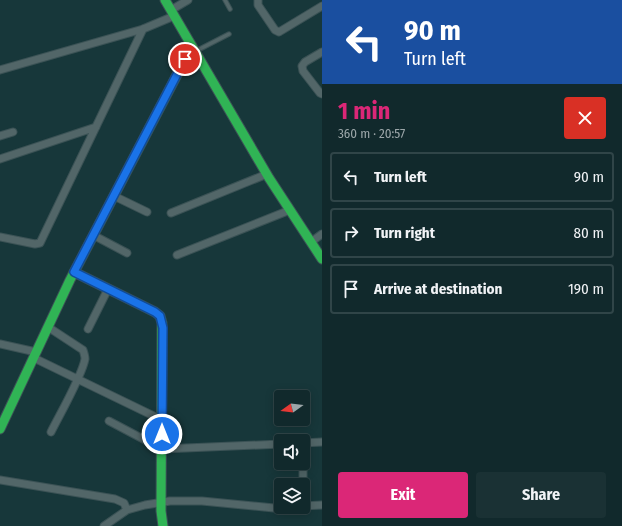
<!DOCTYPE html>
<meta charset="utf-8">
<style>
:root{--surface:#11292c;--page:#1a3134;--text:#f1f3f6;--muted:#9ca6a9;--line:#304548;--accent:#db2777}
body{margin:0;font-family:"Fira Sans Condensed",sans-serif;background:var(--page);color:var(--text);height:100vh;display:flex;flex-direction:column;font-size:15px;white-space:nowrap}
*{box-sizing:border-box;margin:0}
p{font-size:13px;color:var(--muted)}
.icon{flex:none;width:22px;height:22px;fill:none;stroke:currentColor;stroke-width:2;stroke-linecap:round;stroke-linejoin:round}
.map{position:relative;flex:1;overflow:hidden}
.details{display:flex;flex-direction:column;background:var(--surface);width:300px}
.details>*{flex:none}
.guide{background:#1a4fa0;color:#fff;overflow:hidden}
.needle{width:26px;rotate:255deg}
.buttons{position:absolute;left:274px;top:390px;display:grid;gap:8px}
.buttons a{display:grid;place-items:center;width:36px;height:36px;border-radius:4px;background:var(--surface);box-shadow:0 2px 10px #0003,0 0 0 1px var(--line);font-size:20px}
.pin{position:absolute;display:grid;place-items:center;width:34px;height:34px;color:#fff;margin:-17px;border:2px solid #fff;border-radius:50%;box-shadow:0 1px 4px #0007}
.me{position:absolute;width:44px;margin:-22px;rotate:0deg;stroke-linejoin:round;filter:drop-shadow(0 0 3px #0008)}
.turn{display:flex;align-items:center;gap:14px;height:84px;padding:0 16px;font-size:18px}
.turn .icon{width:52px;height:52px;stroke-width:2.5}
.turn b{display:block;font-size:28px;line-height:34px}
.round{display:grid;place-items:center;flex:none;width:42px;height:42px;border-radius:4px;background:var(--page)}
.summary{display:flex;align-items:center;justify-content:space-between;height:68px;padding:0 16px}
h1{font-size:24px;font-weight:700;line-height:30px;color:var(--accent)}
.cta{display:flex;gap:8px;margin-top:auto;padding:8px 16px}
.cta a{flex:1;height:46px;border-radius:4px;background:var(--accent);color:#fff;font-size:16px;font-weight:700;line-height:46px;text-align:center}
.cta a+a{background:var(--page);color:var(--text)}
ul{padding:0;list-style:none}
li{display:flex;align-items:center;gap:12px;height:50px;margin:0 8px 6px;padding:0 8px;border:2px solid var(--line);border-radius:4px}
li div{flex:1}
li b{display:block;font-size:15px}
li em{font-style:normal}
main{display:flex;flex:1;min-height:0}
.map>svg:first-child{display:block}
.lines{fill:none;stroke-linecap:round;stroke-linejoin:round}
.lane-casing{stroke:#3b5255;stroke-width:5.5}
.street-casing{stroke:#3b5255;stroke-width:9}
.fast-casing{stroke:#3b5255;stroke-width:11}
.lane{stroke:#526668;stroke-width:3.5}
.street{stroke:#526668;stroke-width:7}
.fast{stroke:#30b455;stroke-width:9}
.route-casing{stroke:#114b97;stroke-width:10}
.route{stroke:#1a73e8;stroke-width:7}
</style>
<main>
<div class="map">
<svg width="322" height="526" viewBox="0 0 322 526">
<rect width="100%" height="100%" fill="#17373a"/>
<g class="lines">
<g class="lane-casing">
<path id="lane" d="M 225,0 L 230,9
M 196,51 L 229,34"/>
</g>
<g class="street-casing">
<path id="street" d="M 258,0 L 258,5 L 275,30 L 279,32 L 322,6
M 171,10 L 188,0
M 322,52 L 305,62 L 302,66 L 303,71 L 320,93 L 322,94
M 0,70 L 143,29 L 174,16
M 0,136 L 13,132
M 0,159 L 96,127
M 114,196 L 147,212
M 171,213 L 267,174
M 93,235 L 127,253
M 0,237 L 35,244 L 40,243 L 143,29
M 311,242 L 322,234
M 177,255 L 290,210
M 48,327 L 83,350 C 84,353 85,356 85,359 C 82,376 60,414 51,432
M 88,329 L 108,289
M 0,344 L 36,352
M 34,358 L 162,420
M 109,421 L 162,449 L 281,444
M 303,443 L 322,442
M 303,463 L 303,506
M 0,480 L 115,499 L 124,503 L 127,510
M 303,506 L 322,505
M 104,526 L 127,510 L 145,505 L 170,501 L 202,501 L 274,508 L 287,507"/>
</g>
<g class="fast-casing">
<path id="fast" d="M 165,0 L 269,178 L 322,259
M 74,272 L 155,312 L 160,316 L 162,323 L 161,511 L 163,526
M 0,429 L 70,280 L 192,46"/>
</g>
<use href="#lane" class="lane"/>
<use href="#street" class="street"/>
<use href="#fast" class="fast"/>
</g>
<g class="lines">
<g class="route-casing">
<path id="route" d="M 162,434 L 163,328 L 160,316 L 155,312 L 74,272 L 185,59"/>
</g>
<use href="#route" class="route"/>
</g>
</svg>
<div class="buttons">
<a><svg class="needle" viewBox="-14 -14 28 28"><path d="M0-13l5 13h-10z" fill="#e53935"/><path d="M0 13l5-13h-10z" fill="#9ca6a9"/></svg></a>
<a><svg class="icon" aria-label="sound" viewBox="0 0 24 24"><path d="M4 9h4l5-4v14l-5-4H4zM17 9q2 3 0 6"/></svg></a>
<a><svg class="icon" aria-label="layers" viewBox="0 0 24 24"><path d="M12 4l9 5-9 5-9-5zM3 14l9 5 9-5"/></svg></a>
</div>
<div class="pin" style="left:185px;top:59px;background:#d93025"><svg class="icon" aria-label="arrive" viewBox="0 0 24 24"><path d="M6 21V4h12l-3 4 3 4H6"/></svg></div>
<svg class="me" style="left:162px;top:434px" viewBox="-20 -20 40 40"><circle r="17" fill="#1a73e8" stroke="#fff" stroke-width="3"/><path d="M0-11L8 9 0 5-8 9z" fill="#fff"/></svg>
</div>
<section class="details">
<div class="guide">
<div class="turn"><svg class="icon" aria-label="left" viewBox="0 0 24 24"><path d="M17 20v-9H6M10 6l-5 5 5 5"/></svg><div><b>90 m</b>Turn left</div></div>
</div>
<div class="summary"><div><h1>1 min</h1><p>360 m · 20:57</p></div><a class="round" style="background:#d93025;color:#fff"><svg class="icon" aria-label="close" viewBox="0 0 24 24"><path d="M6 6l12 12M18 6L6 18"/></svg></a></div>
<ul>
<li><svg class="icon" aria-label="left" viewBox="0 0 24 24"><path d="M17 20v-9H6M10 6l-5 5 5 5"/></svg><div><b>Turn left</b></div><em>90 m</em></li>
<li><svg class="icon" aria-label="right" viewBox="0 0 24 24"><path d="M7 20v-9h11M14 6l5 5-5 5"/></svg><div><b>Turn right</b></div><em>80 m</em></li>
<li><svg class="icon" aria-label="arrive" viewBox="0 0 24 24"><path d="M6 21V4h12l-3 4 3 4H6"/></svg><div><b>Arrive at destination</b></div><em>190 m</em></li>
</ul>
<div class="cta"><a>Exit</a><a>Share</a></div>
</section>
</main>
